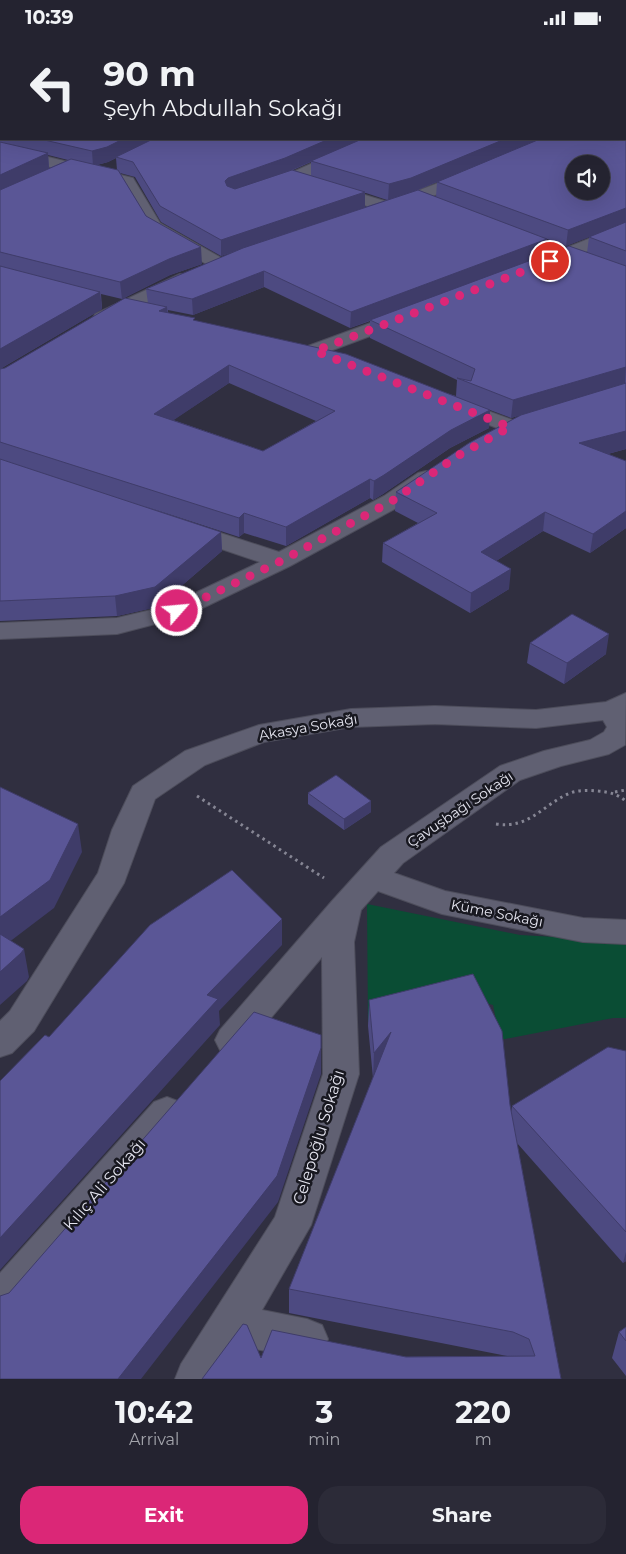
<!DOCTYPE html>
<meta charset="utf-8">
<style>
:root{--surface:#242330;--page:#2c2b38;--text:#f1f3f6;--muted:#a3a4ab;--line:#41404c;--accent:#db2777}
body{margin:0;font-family:Montserrat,sans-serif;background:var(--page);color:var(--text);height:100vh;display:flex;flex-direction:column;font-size:19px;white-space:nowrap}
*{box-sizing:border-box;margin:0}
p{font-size:16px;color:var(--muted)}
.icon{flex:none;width:28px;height:28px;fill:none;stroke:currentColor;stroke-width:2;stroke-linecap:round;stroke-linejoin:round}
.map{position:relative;height:1344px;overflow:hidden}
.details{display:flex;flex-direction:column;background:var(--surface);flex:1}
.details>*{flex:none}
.banner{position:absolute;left:0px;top:0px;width:626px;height:105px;box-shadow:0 5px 20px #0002,0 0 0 1px var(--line);background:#242330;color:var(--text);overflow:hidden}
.fabs{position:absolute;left:565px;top:120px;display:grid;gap:10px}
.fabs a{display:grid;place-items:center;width:45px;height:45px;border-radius:50%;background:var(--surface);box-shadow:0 5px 20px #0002,0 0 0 1px var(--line);font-size:25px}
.pin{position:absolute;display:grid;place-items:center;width:42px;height:42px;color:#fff;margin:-21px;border:2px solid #fff;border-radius:50%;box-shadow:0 1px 5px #0007}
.me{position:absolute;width:55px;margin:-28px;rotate:63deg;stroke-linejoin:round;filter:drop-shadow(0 0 4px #0008)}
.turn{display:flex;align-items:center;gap:18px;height:105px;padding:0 20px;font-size:22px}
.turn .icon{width:65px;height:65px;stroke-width:2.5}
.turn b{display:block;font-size:35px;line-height:42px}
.eta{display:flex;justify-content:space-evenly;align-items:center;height:85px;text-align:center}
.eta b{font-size:30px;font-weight:700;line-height:35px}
.primary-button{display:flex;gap:10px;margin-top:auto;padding:10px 20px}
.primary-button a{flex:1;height:58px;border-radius:20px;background:var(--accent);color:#fff;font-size:20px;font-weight:700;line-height:58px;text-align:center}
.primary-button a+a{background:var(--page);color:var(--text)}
.status{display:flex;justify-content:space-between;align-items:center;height:35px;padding:0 25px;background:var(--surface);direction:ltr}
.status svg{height:14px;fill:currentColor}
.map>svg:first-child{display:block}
.green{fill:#0a4d34}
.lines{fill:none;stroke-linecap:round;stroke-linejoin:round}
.minor-casing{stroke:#4d4d5b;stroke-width:2}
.path{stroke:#868694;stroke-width:3;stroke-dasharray:2.5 4;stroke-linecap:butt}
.minor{fill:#606072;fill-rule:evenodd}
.wall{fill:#4d4a81;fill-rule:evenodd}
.shaded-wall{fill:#3f3c69}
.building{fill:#5a5696;stroke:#3f3c69;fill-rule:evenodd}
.route{stroke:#db2777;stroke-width:9;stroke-dasharray:0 16.2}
.labels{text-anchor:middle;stroke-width:5;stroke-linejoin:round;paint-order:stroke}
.street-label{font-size:14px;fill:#e5e5f0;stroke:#181820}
.near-street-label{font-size:16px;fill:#e5e5f0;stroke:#181820}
</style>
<div class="status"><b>10:39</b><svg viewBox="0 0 49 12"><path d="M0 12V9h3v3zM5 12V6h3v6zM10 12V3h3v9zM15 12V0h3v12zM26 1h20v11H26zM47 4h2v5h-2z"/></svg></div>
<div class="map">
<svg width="626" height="1344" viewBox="0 0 626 1344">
<rect width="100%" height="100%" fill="#302f40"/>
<path class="green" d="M 367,869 L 520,900 L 626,906 L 626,983 L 613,983 L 500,1005 L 493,970 L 467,963 L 368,987 Z"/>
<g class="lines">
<g class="minor-casing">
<path id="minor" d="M 625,21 L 626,21 L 626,29 L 625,29 Z
M 366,104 L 385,104 L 383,107 C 361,117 283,159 263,154 L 261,151 L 263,148 L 286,140 Z
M 0,110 L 133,143 L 160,188 L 225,225 L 228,229 L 225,233 L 219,234 L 213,233 L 148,195 L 121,149 L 0,120 Z
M 470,136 L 476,138 L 478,141 L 476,144 L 389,178 L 323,157 L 321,154 L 323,151 L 329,149 L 388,167 Z
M 626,189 L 626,200 L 550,232 L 544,233 L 538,232 L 535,228 L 538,224 Z
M 180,239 L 186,240 L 189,244 L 186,248 L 109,287 L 102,289 L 95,287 L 93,283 L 95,279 Z
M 406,275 L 413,277 L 415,281 L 413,285 L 322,319 L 315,321 L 308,319 L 305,315 L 308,311 Z
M 455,364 L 518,387 L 521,392 L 518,397 L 510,398 L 448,374 L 445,370 L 448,366 Z
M 426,436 L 434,438 L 437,443 L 434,448 L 400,471 L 290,531 L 186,581 L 117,599 L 0,604 L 0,588 L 117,583 L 168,571 L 260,527 L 180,500 L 176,495 L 180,490 L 188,488 L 196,490 L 279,517 L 384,461 L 418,438 Z
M 626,658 L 625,710 L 609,719 L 561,731 L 520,745 L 403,828 L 394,838 L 445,856 L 583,883 L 626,885 L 626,909 L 583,907 L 442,879 L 378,856 L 361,875 L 354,907 L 359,1039 L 311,1190 L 262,1275 L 307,1284 L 322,1290 L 328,1304 L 322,1318 L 307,1324 L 240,1311 L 220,1344 L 175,1344 L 181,1329 L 275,1182 L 323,1039 L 322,922 L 244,1015 L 232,1019 L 220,1015 L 215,1005 L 220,995 L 332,866 L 381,812 L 500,731 L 544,716 L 590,705 L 604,697 L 607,692 L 603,685 L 536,693 L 435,689 L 351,692 L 264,707 L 205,730 L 155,764 L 124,848 L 34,996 L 12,1018 L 0,1022 L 0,986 L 10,976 L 98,838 L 112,795 L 133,751 L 185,716 L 259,690 L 351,674 L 435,671 L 536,675 L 606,667 Z
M 167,1062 L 180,1067 L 185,1078 L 180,1089 L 14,1282 L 0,1287 L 0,1238 L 154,1067 Z"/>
</g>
<path class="path" d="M 615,757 L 626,755
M 197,761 L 324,843
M 496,789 C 530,794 542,770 570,758 C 578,755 588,755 597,756 C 609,757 617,759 626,766"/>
<use href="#minor" class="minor"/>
</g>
<path class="wall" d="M 0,0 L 1,1 L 1,104 L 540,104 L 418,155 L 436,162 L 437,147 L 625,104 L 625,37 L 626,36 L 626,414 L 608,419 L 626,426 L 626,493 L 590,518 L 543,496 L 496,526 L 509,554 L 470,578 L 382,527 L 383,508 L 418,488 L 395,476 L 396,457 L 521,380 L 511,383 L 490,375 L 489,393 L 450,413 L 383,459 L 373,465 L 370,463 L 286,511 L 244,498 L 239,502 L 144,471 L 221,497 L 222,516 L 157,572 L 117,581 L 0,586 ZM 48,120 L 68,125 L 49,133 ZM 116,123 L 117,135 L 97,130 L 108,127 ZM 311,127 L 311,141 L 293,135 ZM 120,138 L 135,142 L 161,187 L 221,221 L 234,217 L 146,254 L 148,268 L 5,333 L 0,334 L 102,274 L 101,259 L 122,264 L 170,240 L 202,229 L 146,181 ZM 365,158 L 366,158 L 387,165 L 365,172 ZM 599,198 L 589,202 L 587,218 L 546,220 L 547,204 L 566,211 ZM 264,252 L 350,293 L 370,286 L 370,303 L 457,345 L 456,361 L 168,278 L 168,275 L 193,280 ZM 229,348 L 316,386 L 263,416 L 173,385 Z
M 530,608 L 606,619 L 564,649 L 527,628 Z
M 308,758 L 371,766 L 371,777 L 344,795 L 308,769 Z
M 369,965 L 510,1070 L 511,1078 L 512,1071 L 626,1016 L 626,1226 L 623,1228 L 517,1108 L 561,1344 L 261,1323 L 507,1321 L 289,1278 L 289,1254 L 373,1043 L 368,991 Z
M 626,1292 L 626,1341 L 612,1323 L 619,1297 Z"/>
<path class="shaded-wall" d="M 123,104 L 153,104 L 116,122 L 116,123 L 108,127 L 93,131 L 92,116 Z
M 329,104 L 362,104 L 285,138 L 228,158 L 225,146 L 228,143 Z
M 505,104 L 540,104 L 410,158 L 388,165 L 389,149 Z
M 48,118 L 49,134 L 0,157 L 0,140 Z
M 365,157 L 365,173 L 221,221 L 221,205 Z
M 626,173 L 626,188 L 566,211 L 568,195 Z
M 547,204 L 546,220 L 350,293 L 351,277 Z
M 201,212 L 202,229 L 170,240 L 122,264 L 120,247 L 169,224 Z
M 264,236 L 264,252 L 193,280 L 192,264 Z
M 100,257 L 102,274 L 0,334 L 0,314 Z
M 167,272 L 169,290 L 159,276 Z
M 229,330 L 229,348 L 156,397 L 154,379 Z
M 626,332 L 625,349 L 511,383 L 513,365 Z
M 490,375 L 489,393 L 450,413 L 383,459 L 373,465 L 374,446 L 451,395 Z
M 626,396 L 626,414 L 577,427 L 579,408 Z
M 370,444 L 370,463 L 286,511 L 286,492 Z
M 626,476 L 626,493 L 590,518 L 593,499 Z
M 545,477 L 543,496 L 479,537 L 481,517 Z
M 244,478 L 244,498 L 239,502 L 239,483 Z
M 221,497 L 222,516 L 157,572 L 117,581 L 115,561 Z
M 511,534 L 509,554 L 470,578 L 471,558 Z
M 609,599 L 606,619 L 564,649 L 567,628 Z
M 371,766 L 371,777 L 344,795 L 344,784 Z
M 78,789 L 82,817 L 54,873 L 0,914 L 0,882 Z
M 282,884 L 282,910 L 219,976 L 220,990 L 0,1235 L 0,1203 L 207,960 Z
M 24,914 L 29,942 L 27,946 L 0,970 L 0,937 Z
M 391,997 L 373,1045 L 374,1018 Z
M 321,1013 L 321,1039 L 278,1167 L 141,1344 L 118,1344 Z
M 626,1217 L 626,1226 L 623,1228 Z"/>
<path class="building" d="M 0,0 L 483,0 L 488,1 L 1,1 L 1,95 L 0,94 L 0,34 L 1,28 L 0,28 Z
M 626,36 L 626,83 L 625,87 L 625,37 Z
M 625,94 L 626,94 L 626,173 L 568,195 L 437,147 L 540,104 L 625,104 ZM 574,129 L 601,129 L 601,156 L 574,156 Z
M 40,104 L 123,104 L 107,112 L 92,116 Z
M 153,104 L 329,104 L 285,123 L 228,143 L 225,146 L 227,151 L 235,154 L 292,135 L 365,157 L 221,205 L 160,171 L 133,127 L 116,122 Z
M 362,104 L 505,104 L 411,143 L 389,149 L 311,126 Z
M 0,107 L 48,118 L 0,140 Z
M 71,124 L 118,135 L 146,181 L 201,212 L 169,224 L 120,247 L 0,217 L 0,155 Z
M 418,155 L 547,204 L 351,277 L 264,236 L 192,264 L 146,254 L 243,213 Z
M 626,187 L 626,216 L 589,202 Z
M 569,211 L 626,231 L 626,332 L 513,365 L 457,343 L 471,346 L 475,334 L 370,285 Z
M 0,231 L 100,257 L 0,314 Z
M 125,263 L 167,272 L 159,276 L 195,283 L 193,285 L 346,319 L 490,375 L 451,395 L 384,440 L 374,446 L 370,444 L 286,492 L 244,478 L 239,483 L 0,407 L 0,334 L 5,333 ZM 229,330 L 335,376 L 263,416 L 154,379 Z
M 626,348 L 626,396 L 579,408 L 626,426 L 626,476 L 593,499 L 545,477 L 481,517 L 511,534 L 471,558 L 383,508 L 437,478 L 396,457 L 469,408 L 521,380 Z
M 0,424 L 221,497 L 155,552 L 115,561 L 0,566 Z
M 572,579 L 609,599 L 567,628 L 530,608 Z
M 336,740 L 371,766 L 344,784 L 308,758 Z
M 0,752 L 78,789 L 50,845 L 0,882 Z
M 232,835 L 282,884 L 207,960 L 218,964 L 0,1203 L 0,1046 L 45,1000 L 49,1002 L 150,890 Z
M 0,899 L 24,914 L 21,918 L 0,937 Z
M 473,939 L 502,996 L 510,1070 L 561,1344 L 202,1344 L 243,1289 L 247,1290 L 261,1323 L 272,1295 L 406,1322 L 535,1321 L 529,1304 L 513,1297 L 289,1254 L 391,997 L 374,1018 L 369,965 Z
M 254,977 L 321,1000 L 321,1013 L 277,1141 L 118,1344 L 0,1344 L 0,1261 L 9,1258 Z
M 608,1012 L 626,1016 L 626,1197 L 512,1071 Z
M 626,1292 L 626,1306 L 619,1297 Z"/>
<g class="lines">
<path class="route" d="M 177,576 L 281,526 L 392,466 L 459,420 L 510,392 L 315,316 L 550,226"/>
</g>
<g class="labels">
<g class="street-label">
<text transform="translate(308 692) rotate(-10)" y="5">Akasya Sokağı</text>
<text transform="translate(460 774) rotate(-34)" y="5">Çavuşbağı Sokağı</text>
<text transform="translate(497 878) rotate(11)" y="5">Küme Sokağı</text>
</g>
<g class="near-street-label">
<text transform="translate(318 1102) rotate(-73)" y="6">Celepoğlu Sokağı</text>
<text transform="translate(104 1149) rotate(-49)" y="6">Kılıç Ali Sokağı</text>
</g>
</g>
</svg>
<div class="fabs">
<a><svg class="icon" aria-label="sound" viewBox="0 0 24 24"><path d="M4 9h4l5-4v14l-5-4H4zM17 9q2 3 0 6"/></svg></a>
</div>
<div class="pin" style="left:550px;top:226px;background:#d93025"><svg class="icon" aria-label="arrive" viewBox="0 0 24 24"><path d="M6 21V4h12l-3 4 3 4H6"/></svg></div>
<svg class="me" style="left:177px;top:576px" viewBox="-20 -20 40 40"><circle r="17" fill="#db2777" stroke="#fff" stroke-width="3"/><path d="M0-11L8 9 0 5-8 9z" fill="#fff"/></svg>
<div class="banner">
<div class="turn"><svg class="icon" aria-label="left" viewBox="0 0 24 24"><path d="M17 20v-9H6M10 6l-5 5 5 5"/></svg><div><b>90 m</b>Şeyh Abdullah Sokağı</div></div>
</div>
</div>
<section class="details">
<div class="eta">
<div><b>10:42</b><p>Arrival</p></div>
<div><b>3</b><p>min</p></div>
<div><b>220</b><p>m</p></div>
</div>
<div class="primary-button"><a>Exit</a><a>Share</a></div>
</section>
